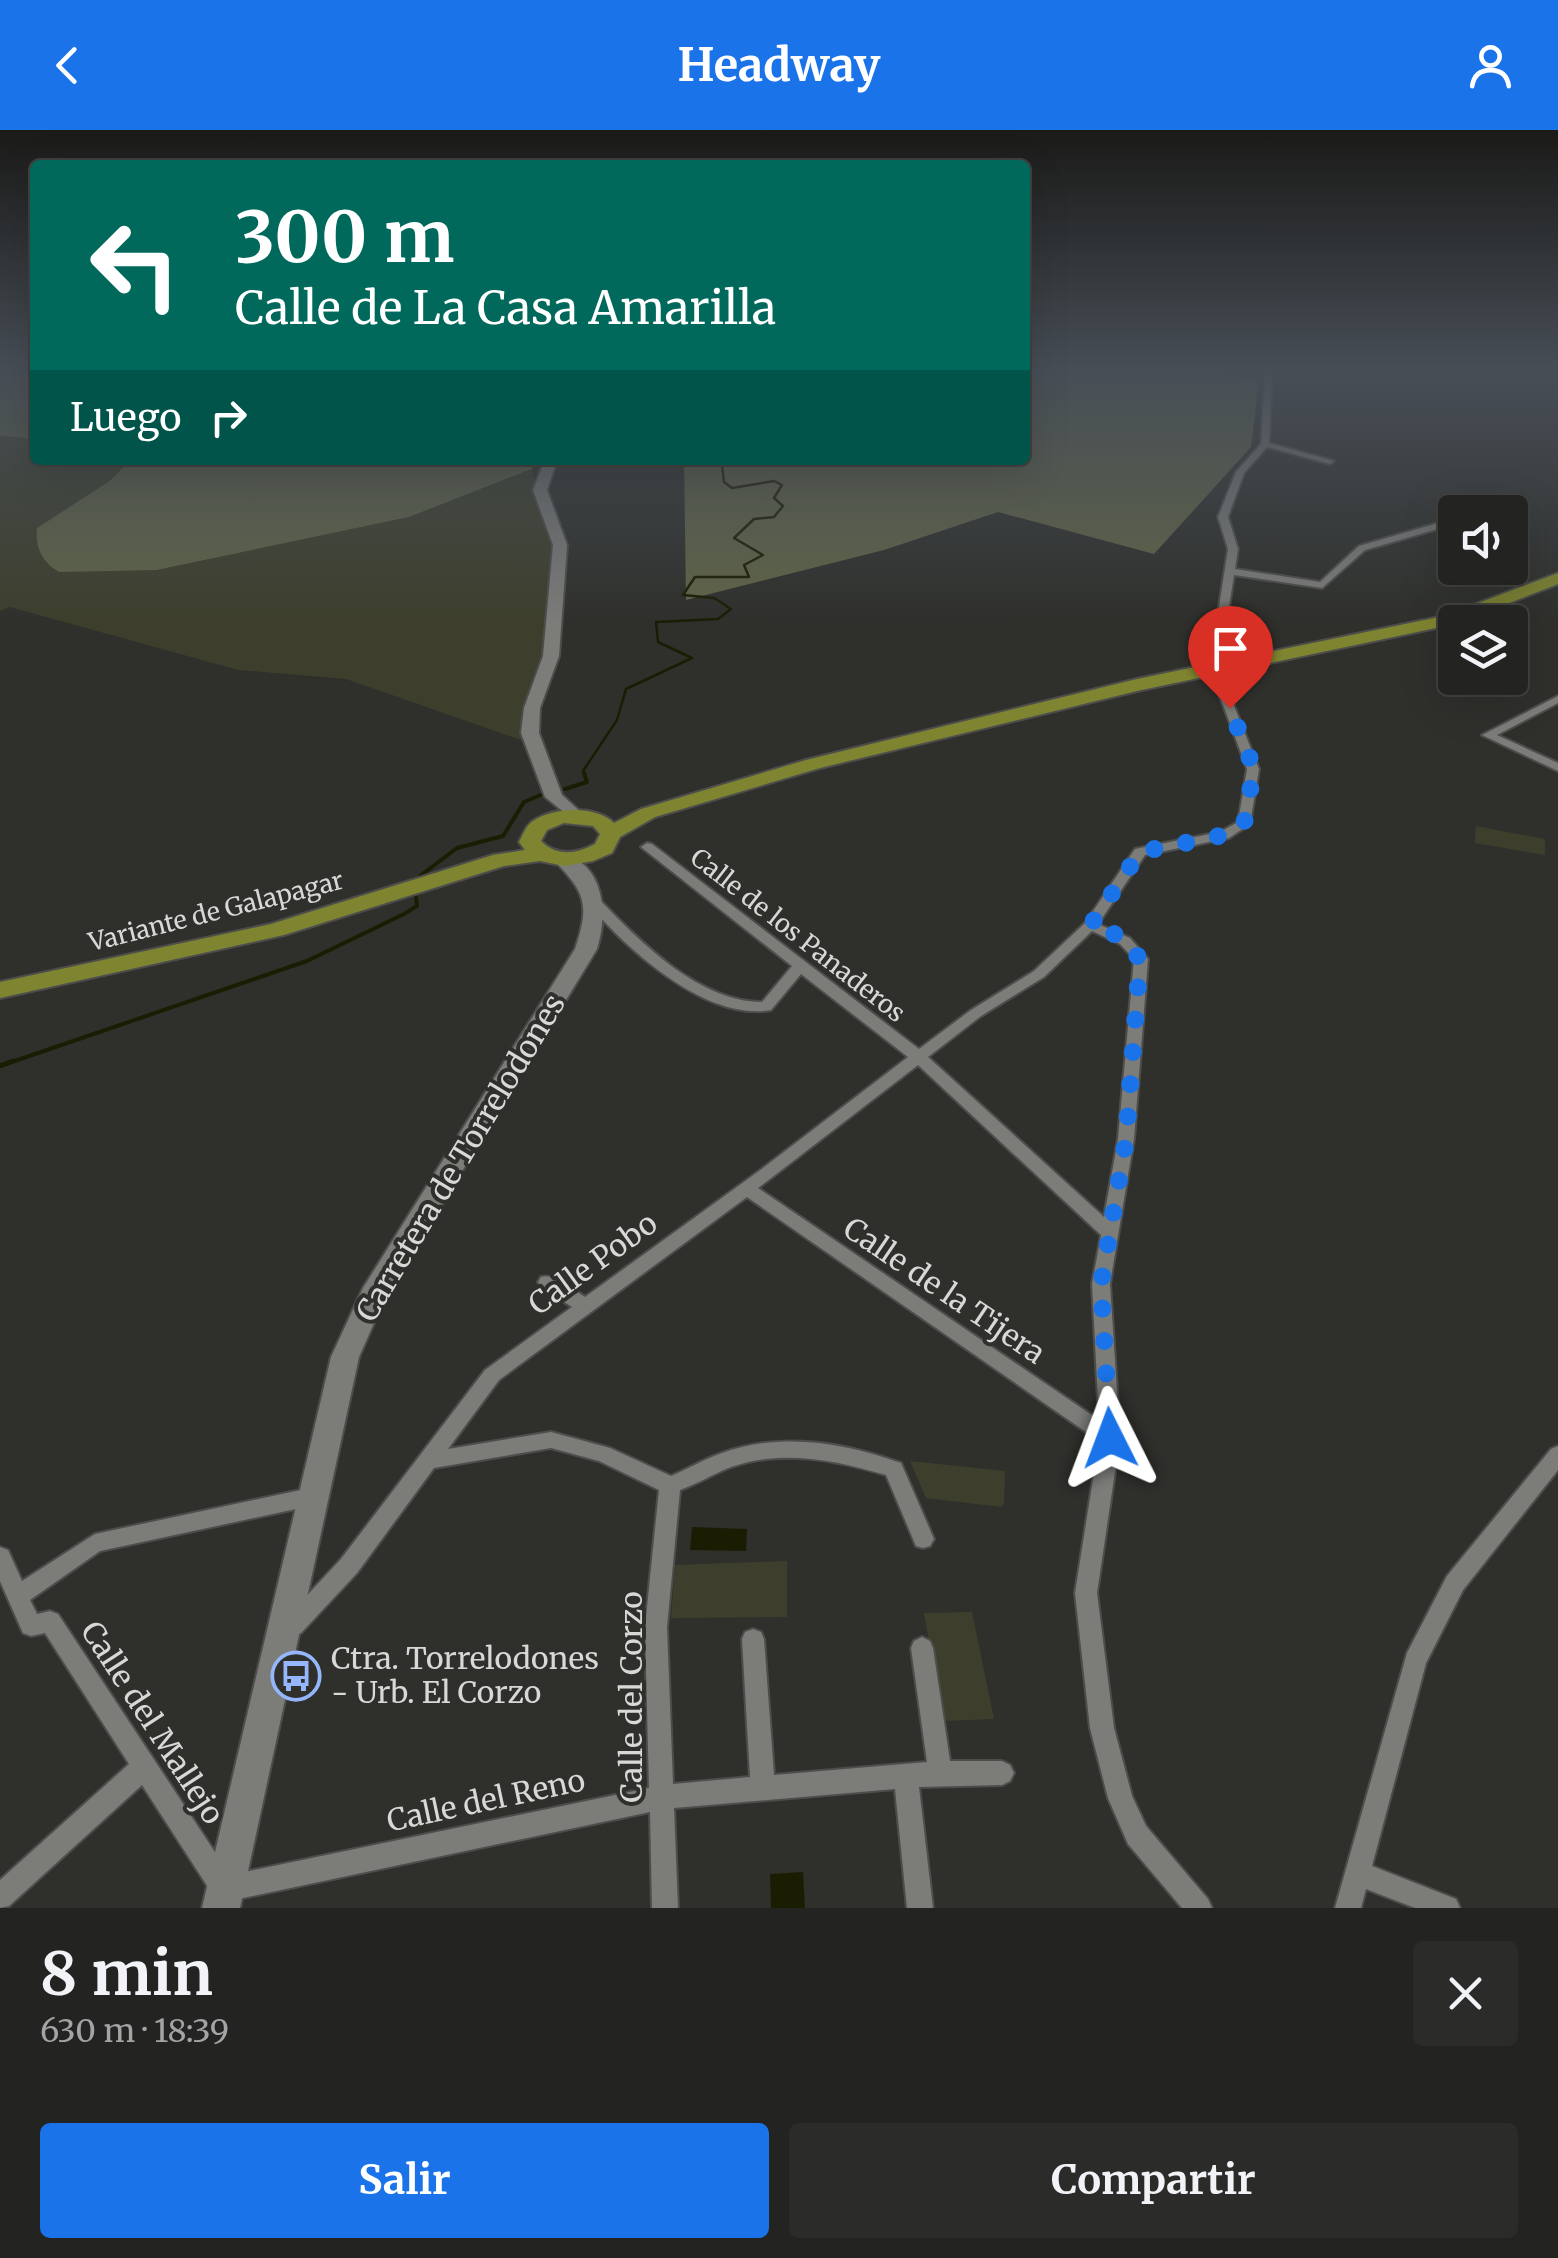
<!DOCTYPE html>
<html lang="es">
<meta charset="utf-8">
<style>
:root{--surface:#232421;--page:#2b2c2a;--text:#f1f3f6;--muted:#a3a4a5;--line:#40413f;--accent:#1a73e8}
body{margin:0;font-family:Merriweather,serif;background:var(--page);color:var(--text);height:100vh;display:flex;flex-direction:column;font-size:38px;white-space:nowrap}
*{box-sizing:border-box;margin:0}
p{font-size:32px;color:var(--muted)}
.icon{flex:none;width:55px;height:55px;fill:none;stroke:currentColor;stroke-width:2;stroke-linecap:round;stroke-linejoin:round}
.map{position:relative;height:1778px;overflow:hidden}
.drawer{display:flex;flex-direction:column;background:var(--surface);flex:1}
.drawer>*{flex:none}
.banner{position:absolute;left:30px;top:30px;width:1000px;height:305px;border-radius:10px;box-shadow:0 10px 40px #0002,0 0 0 2px var(--line);background:#00695c;color:#fff;overflow:hidden}
.tools{position:absolute;left:1438px;top:365px;display:grid;gap:20px}
.tools a{display:grid;place-items:center;width:90px;height:90px;border-radius:10px;background:var(--surface);box-shadow:0 10px 40px #0002,0 0 0 2px var(--line);font-size:50px}
.pin{position:absolute;display:grid;place-items:center;width:85px;height:85px;color:#fff;margin:-102px -42px;border-radius:50% 50% 50% 0;rotate:-45deg;box-shadow:0 0 10px #0007}
.pin .icon{rotate:45deg}
.me{position:absolute;width:110px;margin:-55px;rotate:357deg;stroke-linejoin:round;filter:drop-shadow(0 0 8px #0008)}
.turn{display:flex;align-items:center;gap:35px;height:210px;padding:0 40px;font-size:45px}
.turn .icon{width:130px;height:130px;stroke-width:2.5}
.turn b{display:block;font-size:70px;line-height:85px}
.then{display:flex;align-items:center;height:95px;padding:0 40px;background:#0003;gap:20px;font-size:38px}
.round{display:grid;place-items:center;flex:none;width:105px;height:105px;border-radius:10px;background:var(--page)}
.overview{display:flex;align-items:center;justify-content:space-between;height:170px;padding:0 40px}
h1{font-size:60px;font-weight:700;line-height:75px}
.primary-button{display:flex;gap:20px;margin-top:auto;padding:20px 40px}
.primary-button a{flex:1;height:115px;border-radius:10px;background:var(--accent);color:#fff;font-size:40px;font-weight:700;line-height:115px;text-align:center}
.primary-button a+a{background:var(--page);color:var(--text)}
header{display:flex;justify-content:space-between;align-items:center;height:130px;padding:0 40px;background:var(--accent);color:#fff;font-size:45px;font-weight:700}
.map>svg:first-child{display:block}
.green{fill:#3d3f2c}
.forest{fill:#606448}
.water{fill:#1b1d03}
.lines{fill:none;stroke-linecap:round;stroke-linejoin:round}
.stream-far2{stroke:#1b1d03;stroke-width:2.5}
.stream-far1{stroke:#1b1d03;stroke-width:4}
.stream{stroke:#1b1d03;stroke-width:5}
.street-casing{stroke:#4d4e4b;stroke-width:4}
.secondary-casing{stroke:#4d4e4b;stroke-width:4}
.primary-casing{stroke:#4d4e4b;stroke-width:4}
.street{fill:#7c7c79;fill-rule:evenodd}
.secondary{fill:#7c7c79;fill-rule:evenodd}
.primary{fill:#7f8430;fill-rule:evenodd}
.route{stroke:#1a73e8;stroke-width:18;stroke-dasharray:0 32.4}
.labels{text-anchor:middle;stroke-width:8;stroke-linejoin:round;paint-order:stroke}
.street-label{font-size:25px;fill:#d8d8d6;stroke:#2f302c}
.near-street-label{font-size:30px;fill:#d8d8d6;stroke:#2f302c}
.near-poi-label{font-size:30px;fill:#d8d8d6;stroke:#2f302c;text-anchor:start}
</style>
<header><svg class="icon" aria-label="back" viewBox="0 0 24 24"><path d="M15 5l-7 7 7 7"/></svg>Headway<svg class="icon" aria-label="person" viewBox="0 0 24 24"><circle cx="12" cy="8" r="4"/><path d="M4 21q1-7 8-7t8 7"/></svg></header>
<div class="map">
<svg width="1558" height="1778" viewBox="0 0 1558 1778">
<rect width="100%" height="100%" fill="#2f302c"/>
<path class="green" d="M 0,306 L 35,309 L 35,330 L 130,330 L 111,350 L 37,398 L 157,440 L 409,387 L 532,339 L 551,414 L 543,530 L 521,610 L 346,549 L 238,540 L 10,477 L 0,481 Z
M 1476,696 L 1545,709 L 1545,725 L 1475,713 Z
M 910,1331 L 1005,1341 L 1004,1373 L 1001,1377 L 926,1368 Z
M 787,1431 L 787,1487 L 671,1488 L 675,1435 Z
M 972,1482 L 994,1589 L 943,1591 L 924,1483 Z"/>
<path class="forest" d="M 0,244 L 35,244 L 35,309 L 0,306 Z
M 1025,244 L 1225,244 L 1259,251 L 1251,317 L 1154,424 L 998,382 L 884,420 L 686,470 L 684,330 L 1025,330 Z
M 130,330 L 537,330 L 532,339 L 409,387 L 157,440 L 59,442 C 42,432 35,417 37,398 L 111,350 Z"/>
<path class="water" d="M 692,1397 L 747,1399 L 746,1421 L 690,1420 Z
M 803,1742 L 805,1778 L 771,1778 L 770,1744 Z"/>
<g class="lines">
<path class="stream-far2" d="M 585,645 L 583,641 L 617,590 L 626,559 L 692,528 L 658,512 L 656,492 L 718,489 L 731,479 L 714,468 L 683,465 L 695,447 L 749,447 L 744,435 L 763,425 L 734,408 L 754,389 L 774,387 L 783,376 L 774,368 L 782,355 L 774,351 L 732,358 L 724,352 L 722,335 L 710,330"/>
<path class="stream-far1" d="M 565,659 L 587,652 L 584,643
M 420,746 L 457,718 L 503,706 L 524,672 L 543,664
M 6,934 L 307,831 L 404,784 L 417,776 L 416,767"/>
<path class="stream" d="M 0,936 L 13,931"/>
<g class="street-casing">
<path id="street" d="M 1265,244 L 1272,244 L 1269,313 L 1334,331 L 1330,334 L 1267,317 L 1244,343 L 1228,387 L 1238,419 L 1235,439 L 1320,452 L 1359,416 L 1455,388 L 1455,394 L 1365,420 L 1322,458 L 1234,445 L 1221,528 L 1216,531 L 1211,528 L 1228,419 L 1218,387 L 1236,342 L 1261,314 Z
M 1505,371 L 1509,374 L 1508,376 L 1488,382 L 1476,382 Z
M 1218,545 L 1223,548 L 1259,639 L 1250,694 L 1229,708 L 1145,725 L 1098,794 L 1130,808 L 1148,829 L 1134,1009 L 1110,1154 L 1120,1308 L 1097,1463 L 1114,1598 L 1132,1666 L 1146,1696 L 1208,1769 L 1212,1778 L 1182,1778 L 1128,1714 L 1108,1668 L 1090,1598 L 1075,1463 L 1099,1311 L 747,1067 L 499,1250 L 448,1319 L 551,1302 L 610,1318 L 671,1346 C 688,1339 704,1329 722,1323 C 782,1302 842,1312 901,1333 L 934,1409 L 930,1416 L 923,1418 L 916,1416 L 886,1345 C 835,1330 782,1319 731,1337 C 713,1344 697,1354 680,1360 L 667,1497 L 673,1654 L 750,1647 L 742,1509 L 745,1502 L 753,1499 L 761,1502 L 764,1509 L 774,1645 L 927,1632 L 911,1518 L 914,1511 L 922,1507 L 930,1511 L 933,1518 L 950,1631 L 1002,1631 L 1010,1635 L 1014,1643 L 1010,1651 L 1002,1655 L 919,1657 L 933,1778 L 907,1778 L 895,1659 L 674,1678 L 678,1778 L 652,1778 L 650,1682 L 224,1772 L 215,1768 L 142,1655 L 9,1776 L 0,1778 L 0,1750 L 129,1634 L 45,1503 L 31,1506 L 23,1503 L 0,1451 L 0,1417 L 8,1420 L 22,1451 L 95,1404 L 310,1358 L 317,1361 L 320,1367 L 317,1373 L 310,1376 L 100,1421 L 30,1470 L 37,1484 L 50,1481 L 58,1484 L 230,1745 L 649,1658 L 645,1497 L 659,1360 L 599,1331 L 551,1318 L 434,1338 L 357,1443 L 301,1503 L 293,1506 L 285,1503 L 282,1496 L 285,1489 L 341,1429 L 485,1240 L 572,1177 L 541,1157 L 538,1152 L 541,1147 C 556,1143 572,1159 585,1167 L 759,1041 L 908,927 L 801,844 L 771,880 C 706,892 625,818 586,771 L 588,768 L 598,768 C 639,811 699,872 762,872 L 792,836 L 641,717 L 647,713 L 652,714 L 919,919 L 971,880 L 1034,841 L 1085,793 L 1135,719 L 1220,702 L 1238,692 L 1247,639 L 1213,548 ZM 1092,801 L 1120,814 L 1134,829 L 1118,1009 L 1104,1087 L 928,927 L 981,886 L 1044,847 ZM 918,935 L 1101,1105 L 1092,1154 L 1099,1290 L 758,1058 Z
M 1558,566 L 1558,573 L 1497,605 L 1558,633 L 1558,641 L 1482,605 Z
M 1558,1316 L 1558,1340 L 1463,1460 L 1426,1533 L 1372,1736 L 1456,1769 L 1460,1778 L 1415,1778 L 1366,1759 L 1361,1778 L 1335,1778 L 1407,1523 L 1447,1446 L 1551,1319 Z"/>
</g>
<g class="secondary-casing">
<path id="secondary" d="M 545,330 L 557,330 L 547,360 L 567,415 L 559,526 L 540,578 L 539,603 L 562,665 L 584,685 L 575,691 L 545,667 L 521,603 L 524,578 L 543,526 L 553,415 L 533,360 Z
M 563,723 C 605,736 608,784 597,819 L 385,1168 L 359,1227 L 240,1778 L 202,1778 L 331,1227 L 363,1158 L 575,819 C 591,772 584,762 553,729 Z"/>
</g>
<g class="primary-casing">
<path id="primary" d="M 1558,443 L 1558,454 L 1455,494 L 1137,561 L 820,638 L 655,687 L 620,707 L 612,723 L 593,731 L 564,736 L 540,731 L 504,736 L 284,805 L 0,868 L 0,852 L 271,794 L 493,725 L 525,720 L 519,712 C 523,705 526,695 533,691 C 553,677 596,675 614,693 L 641,679 L 806,630 L 1137,549 L 1444,486 ZM 564,693 L 593,696 L 600,704 L 595,714 C 576,724 557,727 541,711 L 547,700 Z"/>
</g>
<use href="#street" class="street"/>
<use href="#secondary" class="secondary"/>
<use href="#primary" class="primary"/>
</g>
<linearGradient id="sky" x2="0" y2="1"><stop stop-color="#1a1a18"/><stop offset="0.49" stop-color="#474e56"/><stop offset="1" stop-color="#474e56" stop-opacity="0"/></linearGradient>
<rect width="1558" height="493" fill="url(#sky)"/>
<g class="lines">
<path class="route" d="M 1110,1308 L 1101,1154 L 1126,1010 L 1140,829 L 1120,806 L 1090,796 L 1140,722 L 1224,705 L 1244,694 L 1254,639 L 1230,578"/>
</g>
<defs>
<g id="bus-ring" transform="scale(2.5)"><circle r="9.5" fill="#2f302c" stroke="#95b6fd" stroke-width="1.5"/><path d="M-5-6H5V4H4V6H2V4H-2V6H-4V4H-5ZM-3.5-4V0h7V-4ZM-3.5 1.2v1.5H-2V1.2ZM2 1.2v1.5H3.5V1.2Z" fill="#95b6fd"/></g>
</defs>
<g fill-rule="evenodd">
<use href="#bus-ring" x="296" y="1546"/>
</g>
<g class="labels">
<g class="street-label">
<text transform="translate(216 781) rotate(-14)" y="9">Variante de Galapagar</text>
<text transform="translate(798 805) rotate(38)" y="9">Calle de los Panaderos</text>
</g>
<g class="near-street-label">
<text transform="translate(461 1028) rotate(-59)" y="10">Carretera de Torrelodones</text>
<text transform="translate(593 1134) rotate(-36)" y="10">Calle Pobo</text>
<text transform="translate(944 1161) rotate(34)" y="10">Calle de la Tijera</text>
<text transform="translate(632 1567) rotate(-90)" y="10">Calle del Corzo</text>
<text transform="translate(152 1593) rotate(57)" y="10">Calle del Mallejo</text>
<text transform="translate(486 1671) rotate(-12)" y="10">Calle del Reno</text>
</g>
<g class="near-poi-label">
<text x="331" y="1539">Ctra. Torrelodones<tspan x="331" dy="34">- Urb. El Corzo</tspan></text>
</g>
</g>
</svg>
<div class="tools">
<a><svg class="icon" aria-label="sound" viewBox="0 0 24 24"><path d="M4 9h4l5-4v14l-5-4H4zM17 9q2 3 0 6"/></svg></a>
<a><svg class="icon" aria-label="layers" viewBox="0 0 24 24"><path d="M12 4l9 5-9 5-9-5zM3 14l9 5 9-5"/></svg></a>
</div>
<div class="pin" style="left:1230px;top:578px;background:#d93025"><svg class="icon" aria-label="arrive" viewBox="0 0 24 24"><path d="M6 21V4h12l-3 4 3 4H6"/></svg></div>
<svg class="me" style="left:1110px;top:1308px" viewBox="-20 -20 40 40"><path d="M0-17L14 15 0 8-14 15z" fill="#1a73e8" stroke="#fff" stroke-width="4"/></svg>
<div class="banner">
<div class="turn"><svg class="icon" aria-label="left" viewBox="0 0 24 24"><path d="M17 20v-9H6M10 6l-5 5 5 5"/></svg><div><b>300 m</b>Calle de La Casa Amarilla</div></div>
<div class="then">Luego<svg class="icon" aria-label="right" viewBox="0 0 24 24"><path d="M7 20v-9h11M14 6l5 5-5 5"/></svg></div>
</div>
</div>
<section class="drawer">
<div class="overview"><div><h1>8 min</h1><p>630 m · 18:39</p></div><a class="round"><svg class="icon" aria-label="close" viewBox="0 0 24 24"><path d="M6 6l12 12M18 6L6 18"/></svg></a></div>
<div class="primary-button"><a>Salir</a><a>Compartir</a></div>
</section>
